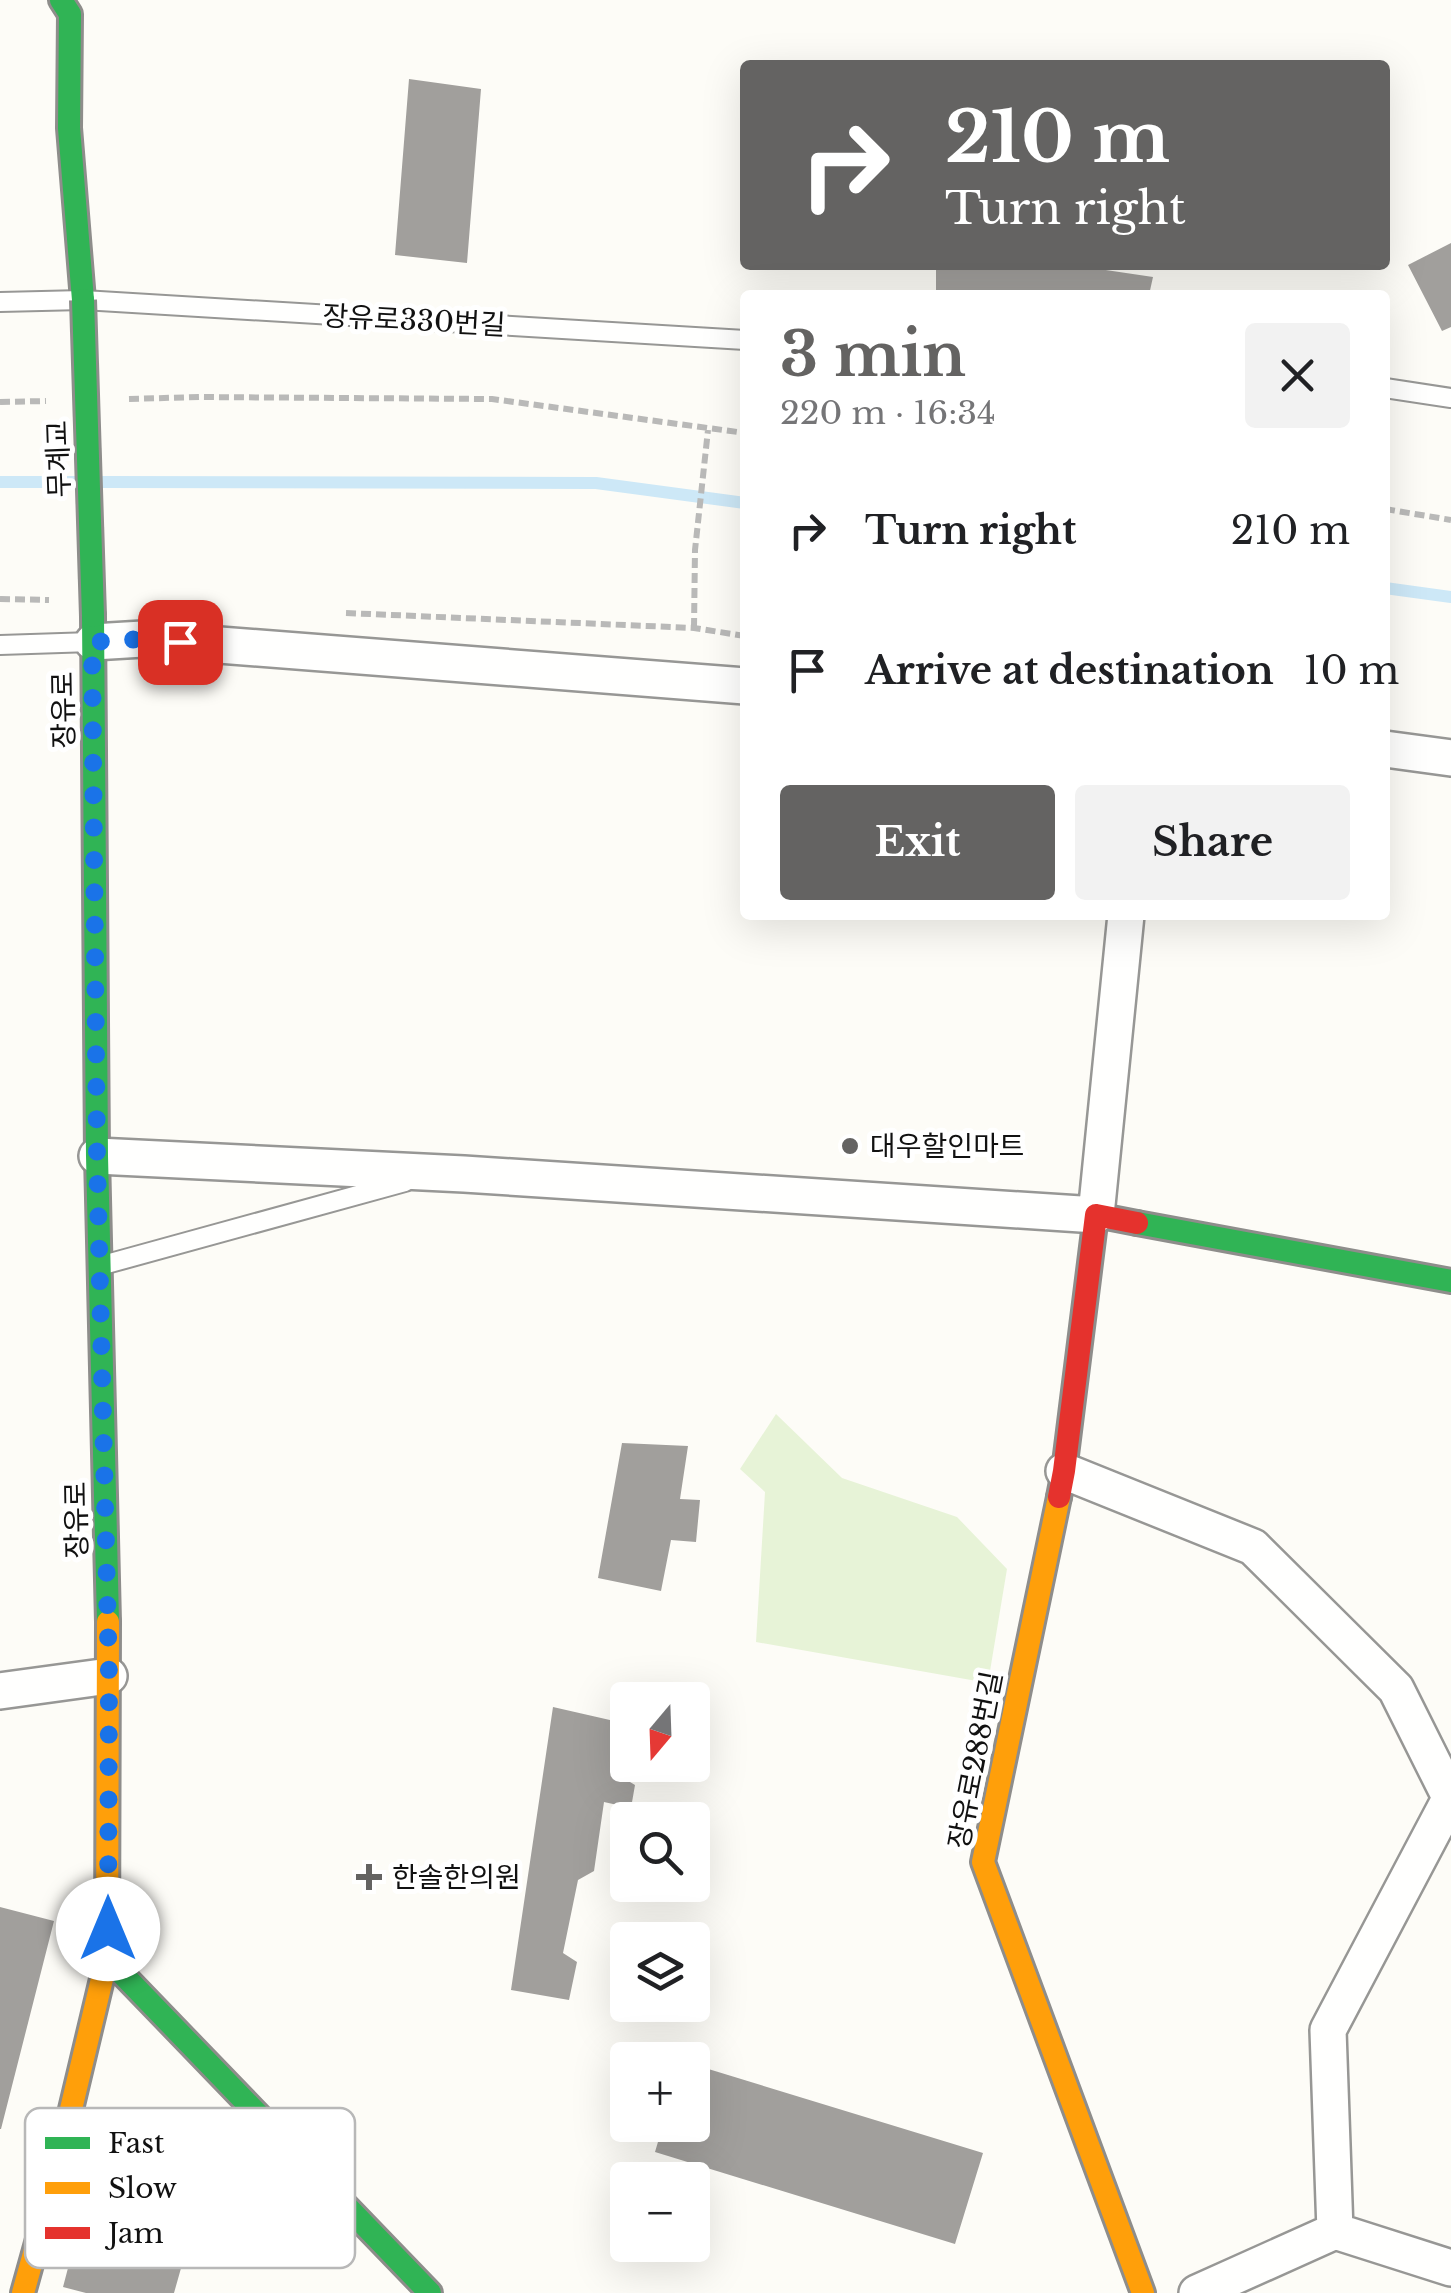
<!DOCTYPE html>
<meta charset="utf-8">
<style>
:root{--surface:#fff;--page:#f2f2f2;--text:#202124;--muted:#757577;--accent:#646362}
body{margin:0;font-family:"Libre Baskerville","Noto Sans KR",serif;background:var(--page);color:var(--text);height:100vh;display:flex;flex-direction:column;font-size:38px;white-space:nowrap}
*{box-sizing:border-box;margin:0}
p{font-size:32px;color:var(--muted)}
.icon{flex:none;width:55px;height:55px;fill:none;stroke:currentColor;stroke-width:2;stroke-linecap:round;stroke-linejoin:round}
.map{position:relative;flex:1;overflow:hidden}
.sheet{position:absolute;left:740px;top:290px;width:650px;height:630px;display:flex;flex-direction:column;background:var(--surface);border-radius:10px;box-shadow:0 10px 40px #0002}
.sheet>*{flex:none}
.guide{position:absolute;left:740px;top:60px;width:650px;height:210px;border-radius:10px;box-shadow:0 10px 40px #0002;background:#646362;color:#fff;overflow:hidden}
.needle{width:65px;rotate:199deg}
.buttons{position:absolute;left:610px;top:1682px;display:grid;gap:20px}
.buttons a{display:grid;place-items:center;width:100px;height:100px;border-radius:10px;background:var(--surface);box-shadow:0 10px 40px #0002;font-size:50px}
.pin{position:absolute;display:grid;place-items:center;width:85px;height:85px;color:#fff;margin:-42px;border-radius:20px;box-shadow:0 5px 15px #0006}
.me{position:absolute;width:110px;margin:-55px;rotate:0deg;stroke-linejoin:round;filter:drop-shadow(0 0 8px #0008)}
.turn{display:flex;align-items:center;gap:35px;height:210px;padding:0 40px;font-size:45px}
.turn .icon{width:130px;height:130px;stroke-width:2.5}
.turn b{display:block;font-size:70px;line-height:85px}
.round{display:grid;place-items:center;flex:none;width:105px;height:105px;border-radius:10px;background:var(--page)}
.summary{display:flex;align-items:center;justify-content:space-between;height:170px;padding:0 40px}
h1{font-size:60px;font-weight:800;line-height:75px;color:var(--accent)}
.button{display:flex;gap:20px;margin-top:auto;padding:20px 40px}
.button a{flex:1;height:115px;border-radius:10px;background:var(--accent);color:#fff;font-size:40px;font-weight:800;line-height:115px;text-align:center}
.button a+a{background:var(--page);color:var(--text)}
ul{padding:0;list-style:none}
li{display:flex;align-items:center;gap:30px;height:140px;padding:0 40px}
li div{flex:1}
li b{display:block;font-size:38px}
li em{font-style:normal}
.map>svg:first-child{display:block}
.green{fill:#e7f3d7}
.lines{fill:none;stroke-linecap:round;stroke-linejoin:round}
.stream{stroke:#cde8f7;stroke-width:12}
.building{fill:#a19f9c}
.lane-casing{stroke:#979795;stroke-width:22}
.street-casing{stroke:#979795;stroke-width:40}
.fast-casing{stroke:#8e8d8b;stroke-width:28}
.slow-casing{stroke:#8e8d8b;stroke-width:28}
.jam-casing{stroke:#8e8d8b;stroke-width:28}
.path{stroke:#b9b9b8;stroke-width:6;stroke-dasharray:10 5;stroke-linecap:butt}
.lane{stroke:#fffffe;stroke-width:18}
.street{stroke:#fffffe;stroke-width:35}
.fast{stroke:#30b455;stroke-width:22}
.slow{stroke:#ff9f0a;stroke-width:22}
.jam{stroke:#e5322d;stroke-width:22}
.fast-bridge-casing{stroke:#8e8d8b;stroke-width:28;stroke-linecap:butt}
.fast-bridge{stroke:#30b455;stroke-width:22}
.route{stroke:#1a73e8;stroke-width:18;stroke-dasharray:0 32.4}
.poi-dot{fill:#646362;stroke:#fff;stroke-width:4}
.labels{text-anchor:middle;stroke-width:10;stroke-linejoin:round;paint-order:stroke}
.street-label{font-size:28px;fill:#111;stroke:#fff}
.poi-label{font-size:28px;fill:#111;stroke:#fff;text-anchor:start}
.key{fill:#fff;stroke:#b8b8b8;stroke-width:2.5}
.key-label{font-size:28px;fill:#111}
</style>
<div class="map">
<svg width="1451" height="2293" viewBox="0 0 1451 2293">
<rect width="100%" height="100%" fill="#fdfcf7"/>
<path class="green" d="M 776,1414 L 842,1478 L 957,1517 L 1007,1569 L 988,1683 L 756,1642 L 765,1492 L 740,1469 Z"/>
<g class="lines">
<path class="stream" d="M 0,482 L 79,482
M 99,482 L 596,483 L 745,503
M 1385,588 L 1451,597"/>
</g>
<path class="building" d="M 409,79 L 481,89 L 467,263 L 395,255 Z
M 1451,243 L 1451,327 L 1442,331 L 1408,265 Z
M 936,265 L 1072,265 L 1153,277 L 1149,295 L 936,295 Z
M 622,1443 L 688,1446 L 680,1499 L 700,1500 L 696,1542 L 671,1540 L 661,1591 L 598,1578 Z
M 553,1707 L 623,1723 L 615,1773 L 635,1785 L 631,1808 L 604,1802 L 594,1871 L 578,1880 L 563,1953 L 577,1962 L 569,2000 L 511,1990 Z
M 0,1907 L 54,1921 L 1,2129 L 0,2129 Z
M 692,2064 L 983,2153 L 955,2244 L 655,2152 L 663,2125 L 692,2125 Z
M 102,2139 L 178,2160 L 202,2194 L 174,2293 L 86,2293 L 63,2287 Z"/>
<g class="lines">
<g class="lane-casing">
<path id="lane" d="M 0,302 L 83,300 L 745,340
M 1385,388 L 1451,398
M 0,645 L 92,642
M 103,1265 L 405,1182"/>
</g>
<g class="street-casing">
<path id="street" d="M 93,642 L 143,639 L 745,686
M 1385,749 L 1451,758
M 97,1156 L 464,1174 L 1096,1215 L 1126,915
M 1064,1471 L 1253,1547 L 1396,1689 L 1450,1797
M 0,1691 L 109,1676
M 1335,2231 L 1328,2030 L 1451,1797
M 1197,2293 L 1335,2231 L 1451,2268"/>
</g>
<g class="fast-casing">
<path id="fast" d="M 61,0 L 70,14 L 69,128 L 83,300
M 93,616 L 97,1156 L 108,1622
M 1137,1223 L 1451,1281
M 107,1958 L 430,2293"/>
</g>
<g class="slow-casing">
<path id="slow" d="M 1059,1497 L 983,1862 L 1143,2293
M 23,2293 L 52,2189 L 107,1958 L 108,1622"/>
</g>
<g class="jam-casing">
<path id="jam" d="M 1059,1497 L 1064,1471 L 1096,1215 L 1137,1223"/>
</g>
<path class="path" d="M 129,399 L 199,397 L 492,399 L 745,433
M 0,402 L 46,401
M 1385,509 L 1451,520
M 0,599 L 49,600
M 346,613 L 694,628 L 745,636
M 694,628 L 695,550 L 708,430"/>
<use href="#lane" class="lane"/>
<use href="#street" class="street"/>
<use href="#fast" class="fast"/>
<use href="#slow" class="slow"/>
<use href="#jam" class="jam"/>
<g class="fast-bridge-casing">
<path id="fast-bridge" d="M 83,300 L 93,616"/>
</g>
<use href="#fast-bridge" class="fast-bridge"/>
</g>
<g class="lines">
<path class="route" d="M 108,1929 L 109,1676 L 97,1156 L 92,642 L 143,639 L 180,642"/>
</g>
<g class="poi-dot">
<circle cx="850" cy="1146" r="10"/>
<path d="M364 1862h10v10h10v10h-10v10h-10v-10h-10v-10h10z"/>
</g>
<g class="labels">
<g class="street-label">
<text transform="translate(414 320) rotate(3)" y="10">장유로330번길</text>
<text transform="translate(58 459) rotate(-92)" y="10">무계교</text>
<text transform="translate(63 710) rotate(-91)" y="10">장유로</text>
<text transform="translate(76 1520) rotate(-91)" y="10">장유로</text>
<text transform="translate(975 1760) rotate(-79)" y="10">장유로288번길</text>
</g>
<g class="poi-label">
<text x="870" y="1156">대우할인마트</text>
<text x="392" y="1887">한솔한의원</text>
</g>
</g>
<rect x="25" y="2108" width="330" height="160" rx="15" class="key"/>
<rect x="45" y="2137" width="45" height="12" fill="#30b455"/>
<rect x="45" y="2182" width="45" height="12" fill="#ff9f0a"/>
<rect x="45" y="2227" width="45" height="12" fill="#e5322d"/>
<g class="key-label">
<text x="108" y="2153">Fast</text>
<text x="108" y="2198">Slow</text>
<text x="108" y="2243">Jam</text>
</g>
</svg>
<div class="buttons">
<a><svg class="needle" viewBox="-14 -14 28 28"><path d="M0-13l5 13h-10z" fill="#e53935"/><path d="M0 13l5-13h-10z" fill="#757577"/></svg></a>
<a><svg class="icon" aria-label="search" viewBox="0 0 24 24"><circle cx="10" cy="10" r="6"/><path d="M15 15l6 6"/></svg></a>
<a><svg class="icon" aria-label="layers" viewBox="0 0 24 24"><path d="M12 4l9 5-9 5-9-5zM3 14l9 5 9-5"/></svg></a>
<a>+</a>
<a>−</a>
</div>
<div class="pin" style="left:180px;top:642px;background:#d93025"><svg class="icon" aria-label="arrive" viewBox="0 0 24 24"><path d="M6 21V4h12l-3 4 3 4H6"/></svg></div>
<svg class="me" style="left:108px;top:1929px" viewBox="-20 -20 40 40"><circle r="19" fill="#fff"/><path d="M0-13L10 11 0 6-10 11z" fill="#1a73e8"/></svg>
<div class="guide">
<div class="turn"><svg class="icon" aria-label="right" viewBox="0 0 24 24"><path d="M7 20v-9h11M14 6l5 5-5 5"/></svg><div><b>210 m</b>Turn right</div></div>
</div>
<section class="sheet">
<div class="summary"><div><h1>3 min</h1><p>220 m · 16:34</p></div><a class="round"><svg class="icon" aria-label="close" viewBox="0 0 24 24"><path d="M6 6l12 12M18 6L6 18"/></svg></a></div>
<ul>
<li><svg class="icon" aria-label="right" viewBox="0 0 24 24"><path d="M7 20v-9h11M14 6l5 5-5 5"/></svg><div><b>Turn right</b></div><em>210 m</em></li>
<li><svg class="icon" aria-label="arrive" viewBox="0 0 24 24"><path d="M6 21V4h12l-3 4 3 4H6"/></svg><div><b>Arrive at destination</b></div><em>10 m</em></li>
</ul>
<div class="button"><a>Exit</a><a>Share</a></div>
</section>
</div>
